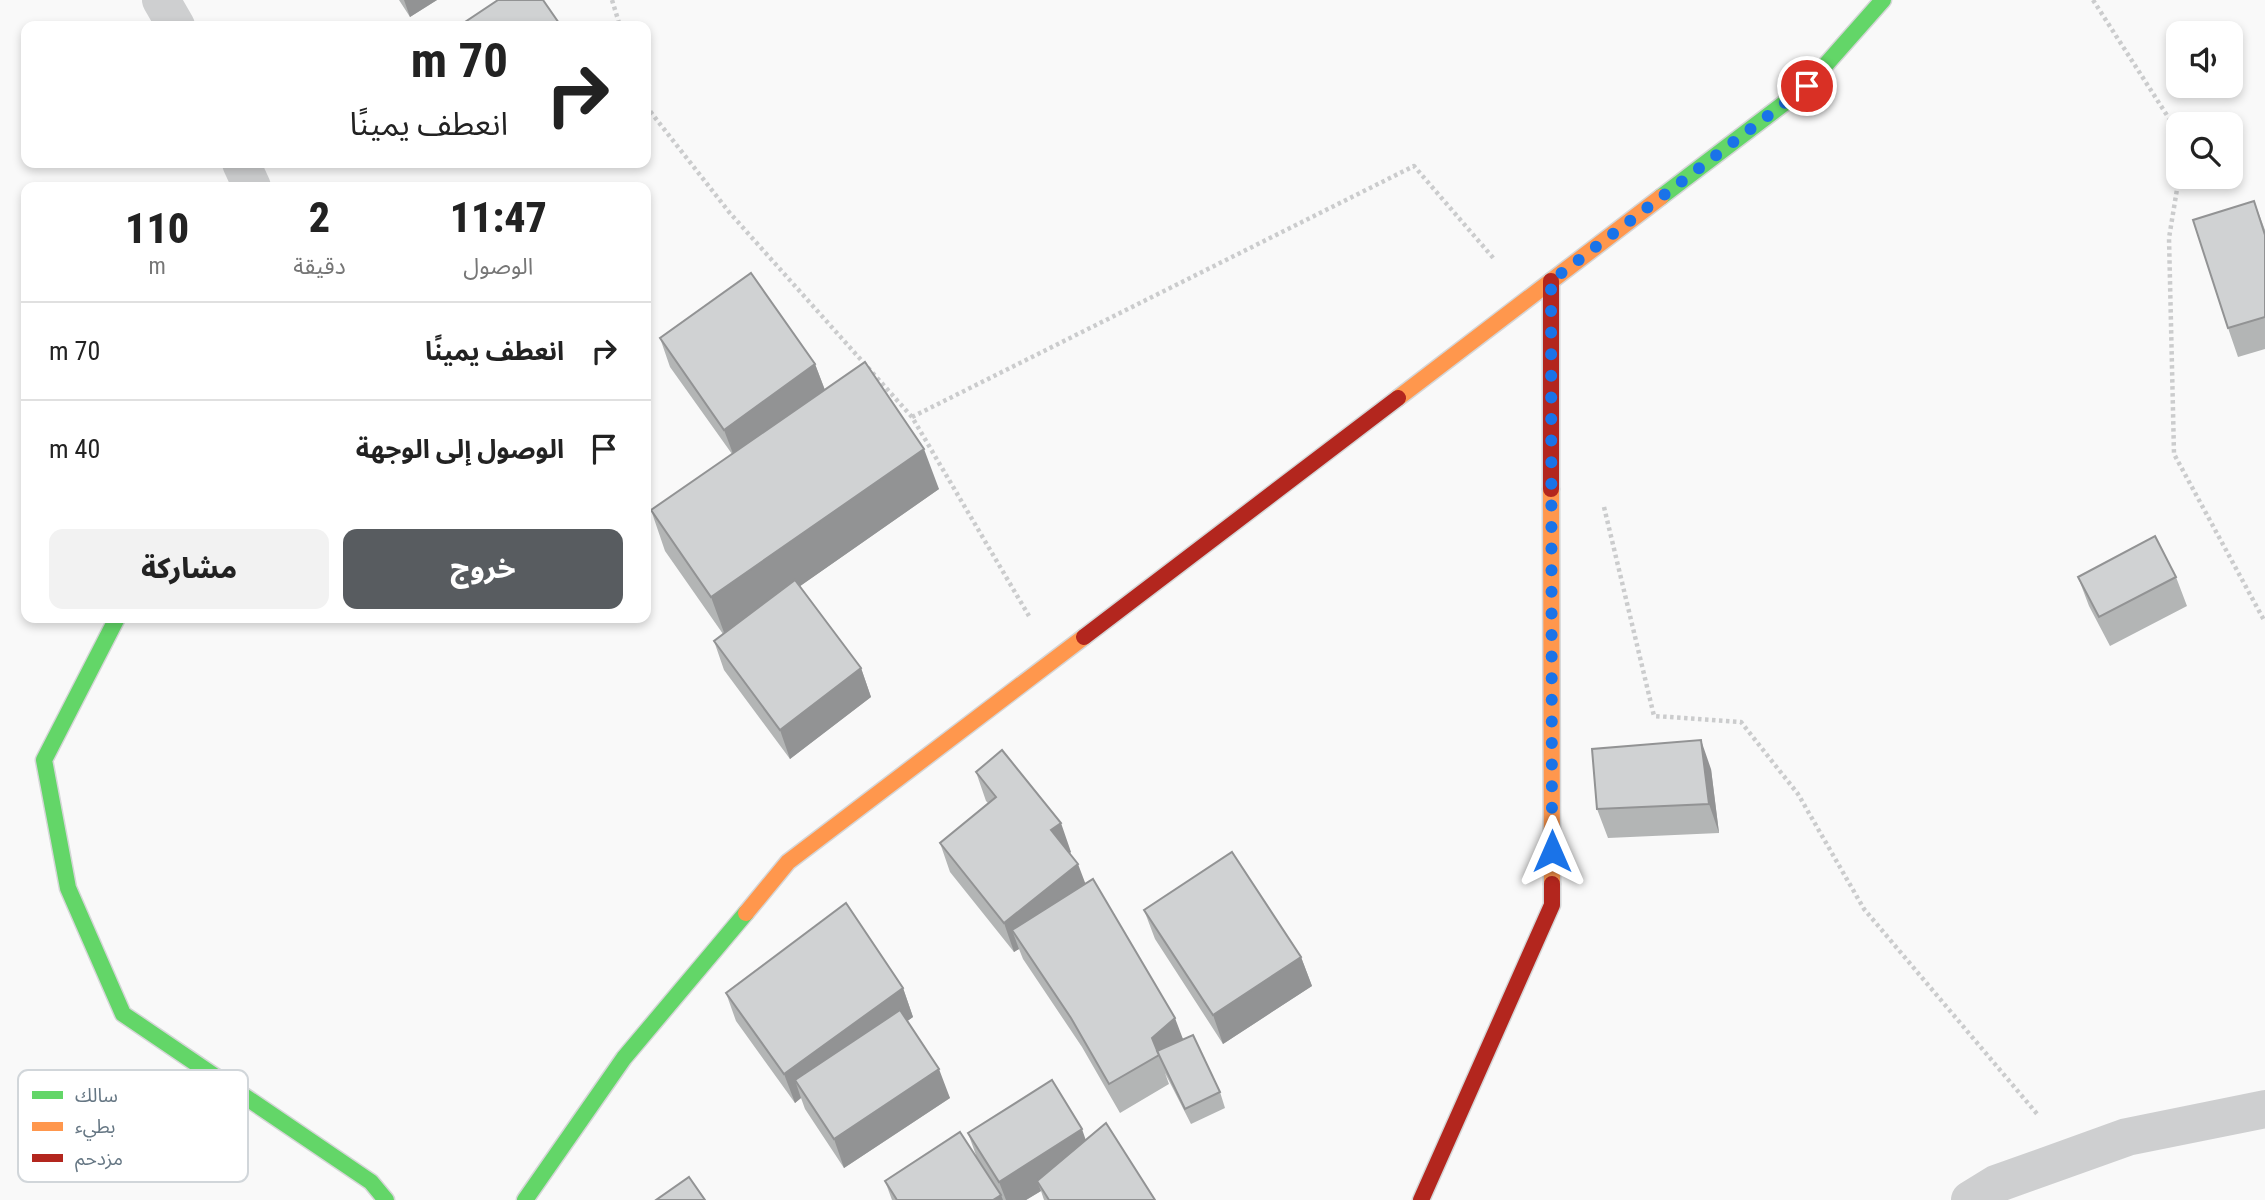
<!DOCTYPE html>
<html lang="ar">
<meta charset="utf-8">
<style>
:root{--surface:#fff;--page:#f2f2f2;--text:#222;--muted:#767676;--line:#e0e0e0;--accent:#585c60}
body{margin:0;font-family:"Roboto Condensed","Noto Sans Arabic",sans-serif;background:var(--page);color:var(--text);direction:rtl;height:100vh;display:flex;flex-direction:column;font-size:26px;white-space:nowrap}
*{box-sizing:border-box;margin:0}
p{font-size:23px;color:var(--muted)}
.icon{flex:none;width:38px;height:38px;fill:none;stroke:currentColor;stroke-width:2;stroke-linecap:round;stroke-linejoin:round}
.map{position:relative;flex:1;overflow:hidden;direction:ltr}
.details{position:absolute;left:21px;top:182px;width:630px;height:441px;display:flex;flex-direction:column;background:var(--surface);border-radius:14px;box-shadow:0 4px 10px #0003;direction:rtl}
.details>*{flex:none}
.guide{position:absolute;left:21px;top:21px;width:630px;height:147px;border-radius:14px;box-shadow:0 4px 10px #0003;direction:rtl;background:#fff;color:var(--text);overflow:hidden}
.fabs{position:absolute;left:2166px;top:21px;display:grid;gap:14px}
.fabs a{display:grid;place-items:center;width:77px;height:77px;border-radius:14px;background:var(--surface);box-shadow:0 4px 10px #0003;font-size:35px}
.pin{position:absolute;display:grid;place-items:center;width:60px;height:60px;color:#fff;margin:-30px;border:4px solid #fff;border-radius:50%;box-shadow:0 2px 7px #0007}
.me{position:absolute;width:77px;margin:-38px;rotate:0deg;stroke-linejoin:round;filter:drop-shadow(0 0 5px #0008)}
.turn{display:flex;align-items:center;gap:24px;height:147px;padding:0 28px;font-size:32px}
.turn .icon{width:91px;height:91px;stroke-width:2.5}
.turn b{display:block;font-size:49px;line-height:60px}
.eta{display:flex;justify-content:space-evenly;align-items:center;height:119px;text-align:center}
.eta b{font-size:42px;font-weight:800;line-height:49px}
.button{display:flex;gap:14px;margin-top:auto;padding:14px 28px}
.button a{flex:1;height:80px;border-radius:14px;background:var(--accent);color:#fff;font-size:28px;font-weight:800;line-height:80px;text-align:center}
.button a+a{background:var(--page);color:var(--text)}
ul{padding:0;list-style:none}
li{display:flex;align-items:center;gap:21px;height:98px;padding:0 28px;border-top:2px solid var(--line)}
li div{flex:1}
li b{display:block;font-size:26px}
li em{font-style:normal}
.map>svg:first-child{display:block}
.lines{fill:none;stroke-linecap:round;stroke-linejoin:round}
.fast-casing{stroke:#d5d6d7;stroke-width:19}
.slow-casing{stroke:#d5d6d7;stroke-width:19}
.jam-casing{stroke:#d5d6d7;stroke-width:19}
.path{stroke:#cbcccd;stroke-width:4.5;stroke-dasharray:3.5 3.5;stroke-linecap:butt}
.street{stroke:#cecfd0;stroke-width:38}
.fast{stroke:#63d668;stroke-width:16}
.slow{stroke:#ff974d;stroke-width:16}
.jam{stroke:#b3261e;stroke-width:16}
.wall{fill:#b3b5b5}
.shaded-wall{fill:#929394}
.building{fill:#d0d2d3;stroke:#929394;stroke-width:2}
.route{stroke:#1a73e8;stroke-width:12;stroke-dasharray:0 21.6}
.key{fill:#fff;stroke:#d1d6da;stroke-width:2}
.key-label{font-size:19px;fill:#657683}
</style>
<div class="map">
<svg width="2265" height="1200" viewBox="0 0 2265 1200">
<rect width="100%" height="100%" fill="#f9f9f9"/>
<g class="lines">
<g class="fast-casing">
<path id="fast" d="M 1661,197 L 1807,86 L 1883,0
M 117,618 L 44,760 L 68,888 L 123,1014 L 371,1182 L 386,1200
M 525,1200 L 624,1058 L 746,913"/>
</g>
<g class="slow-casing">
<path id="slow" d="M 1398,398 L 1661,197
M 1551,489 L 1552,884
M 746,913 L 788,862 L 1084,637"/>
</g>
<g class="jam-casing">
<path id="jam" d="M 1551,281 L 1551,489
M 1084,637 L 1398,398
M 1421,1200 L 1552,905 L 1552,884"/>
</g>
<path class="path" d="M 612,0 L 620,26
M 2093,0 L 2179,134
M 646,106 L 729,212 L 912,417 L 1029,616
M 2179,177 L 2169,238 L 2174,454 L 2265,622
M 912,417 L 1414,166 L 1495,260
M 1604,507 L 1654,716 L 1741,722 L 1798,794 L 1864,909 L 2038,1115"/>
<path class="street" d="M 161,0 L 176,26
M 241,163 L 252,187
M 1970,1200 L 1996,1184 L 2127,1137 L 2265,1109"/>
<use href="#fast" class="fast"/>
<use href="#slow" class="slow"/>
<use href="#jam" class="jam"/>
</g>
<path class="wall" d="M 399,0 L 437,0 L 410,17 Z
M 2254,201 L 2265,230 L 2265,349 L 2238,357 L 2228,328 Z
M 660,338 L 815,364 L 825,390 L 939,489 L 800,586 L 861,668 L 871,697 L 790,759 L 724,670 L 714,641 L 723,634 L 665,551 L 651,510 L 732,454 L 670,367 Z
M 2078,577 L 2176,577 L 2187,606 L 2110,646 L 2089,606 Z
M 1711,769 L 1719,833 L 1608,838 L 1597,809 Z
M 976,772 L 1071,852 L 1070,853 L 1085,884 L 1183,1039 L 1220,1092 L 1225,1108 L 1191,1124 L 1165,1073 L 1169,1084 L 1120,1113 L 1082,1047 L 1023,959 L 1019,949 L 1014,952 L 950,872 L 940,843 L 988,803 L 986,801 Z
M 1144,910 L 1301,957 L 1312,986 L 1223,1044 L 1155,939 Z
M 903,988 L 913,1017 L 907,1021 L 950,1098 L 844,1168 L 805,1109 L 801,1098 L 795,1103 L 736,1021 L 726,993 Z
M 968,1133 L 1086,1140 L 1155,1200 L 1044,1200 L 1041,1191 L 1026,1200 L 892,1200 L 885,1181 L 977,1158 Z"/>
<path class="shaded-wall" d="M 404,0 L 437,0 L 410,17 Z
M 815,364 L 826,393 L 735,459 L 724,430 Z
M 924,449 L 939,489 L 726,638 L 711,597 Z
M 861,668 L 871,697 L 790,759 L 780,730 Z
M 1701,740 L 1711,769 L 1719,833 L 1709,804 Z
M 1061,823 L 1071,852 L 1062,859 L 1051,830 Z
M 1078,864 L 1089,893 L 1012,930 L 1019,949 L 1014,952 L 1004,923 Z
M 1301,957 L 1312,986 L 1223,1044 L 1213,1015 Z
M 903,988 L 913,1017 L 805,1096 L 795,1080 L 801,1098 L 795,1103 L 784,1074 Z
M 1175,1018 L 1186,1047 L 1164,1066 L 1152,1038 Z
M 939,1069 L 950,1098 L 844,1168 L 834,1139 Z
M 1082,1129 L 1092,1158 L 1037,1181 L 1041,1191 L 1026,1200 L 1006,1200 L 999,1182 Z
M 1001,1195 L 1003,1200 L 993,1200 Z"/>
<path class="building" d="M 498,0 L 543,0 L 561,26 L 459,26 Z
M 2254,201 L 2265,235 L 2265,317 L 2228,328 L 2193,220 Z
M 751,273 L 815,364 L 724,430 L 660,338 Z
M 865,362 L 924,449 L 711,597 L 651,510 Z
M 2155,536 L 2176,577 L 2099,617 L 2078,577 Z
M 795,580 L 861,668 L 780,730 L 714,641 Z
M 1701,740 L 1709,804 L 1597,809 L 1592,749 Z
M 1002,750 L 1061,823 L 1051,830 L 1078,864 L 1004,923 L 940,843 L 996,797 L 976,772 Z
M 1232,852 L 1301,957 L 1213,1015 L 1144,910 Z
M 1093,879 L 1175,1018 L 1152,1038 L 1159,1055 L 1109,1084 L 1071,1018 L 1012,930 Z
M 846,903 L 903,988 L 784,1074 L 726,993 Z
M 900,1010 L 939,1069 L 834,1139 L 795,1080 Z
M 1193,1035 L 1220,1092 L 1185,1109 L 1157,1051 Z
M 1052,1080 L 1082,1129 L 999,1182 L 968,1133 Z
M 1106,1123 L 1155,1200 L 1049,1200 L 1037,1181 Z
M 960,1132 L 1001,1195 L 993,1200 L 897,1200 L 885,1181 Z
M 689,1177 L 705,1200 L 656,1200 Z"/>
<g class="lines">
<path class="route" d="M 1552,851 L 1551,281 L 1807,86"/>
</g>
<rect x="18" y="1070" width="230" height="112" rx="10" class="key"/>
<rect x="32" y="1091" width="31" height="8" fill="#63d668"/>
<rect x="32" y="1122" width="31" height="9" fill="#ff974d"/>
<rect x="32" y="1154" width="31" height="8" fill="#b3261e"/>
<g class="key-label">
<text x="75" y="1102">سالك</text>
<text x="75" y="1133">بطيء</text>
<text x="75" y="1165">مزدحم</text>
</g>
</svg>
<div class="fabs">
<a><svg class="icon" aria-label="sound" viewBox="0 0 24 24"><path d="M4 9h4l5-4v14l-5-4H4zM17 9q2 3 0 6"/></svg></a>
<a><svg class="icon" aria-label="search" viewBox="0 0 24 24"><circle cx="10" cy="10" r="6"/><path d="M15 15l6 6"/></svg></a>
</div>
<div class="pin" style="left:1807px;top:86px;background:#d93025"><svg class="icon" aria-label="arrive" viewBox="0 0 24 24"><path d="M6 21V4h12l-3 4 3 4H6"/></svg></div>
<svg class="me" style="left:1552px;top:851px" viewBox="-20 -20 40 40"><path d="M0-17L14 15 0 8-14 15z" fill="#1a73e8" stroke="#fff" stroke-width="4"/></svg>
<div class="guide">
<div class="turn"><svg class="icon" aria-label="right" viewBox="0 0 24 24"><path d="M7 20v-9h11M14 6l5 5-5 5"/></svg><div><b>70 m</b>انعطف يمينًا</div></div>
</div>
<section class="details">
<div class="eta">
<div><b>11:47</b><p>الوصول</p></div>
<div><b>2</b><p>دقيقة</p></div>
<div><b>110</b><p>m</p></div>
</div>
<ul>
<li><svg class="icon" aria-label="right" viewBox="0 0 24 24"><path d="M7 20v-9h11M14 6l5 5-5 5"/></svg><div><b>انعطف يمينًا</b></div><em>70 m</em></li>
<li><svg class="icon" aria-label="arrive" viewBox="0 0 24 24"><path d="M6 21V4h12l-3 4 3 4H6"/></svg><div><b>الوصول إلى الوجهة</b></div><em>40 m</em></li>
</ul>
<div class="button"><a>خروج</a><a>مشاركة</a></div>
</section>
</div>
